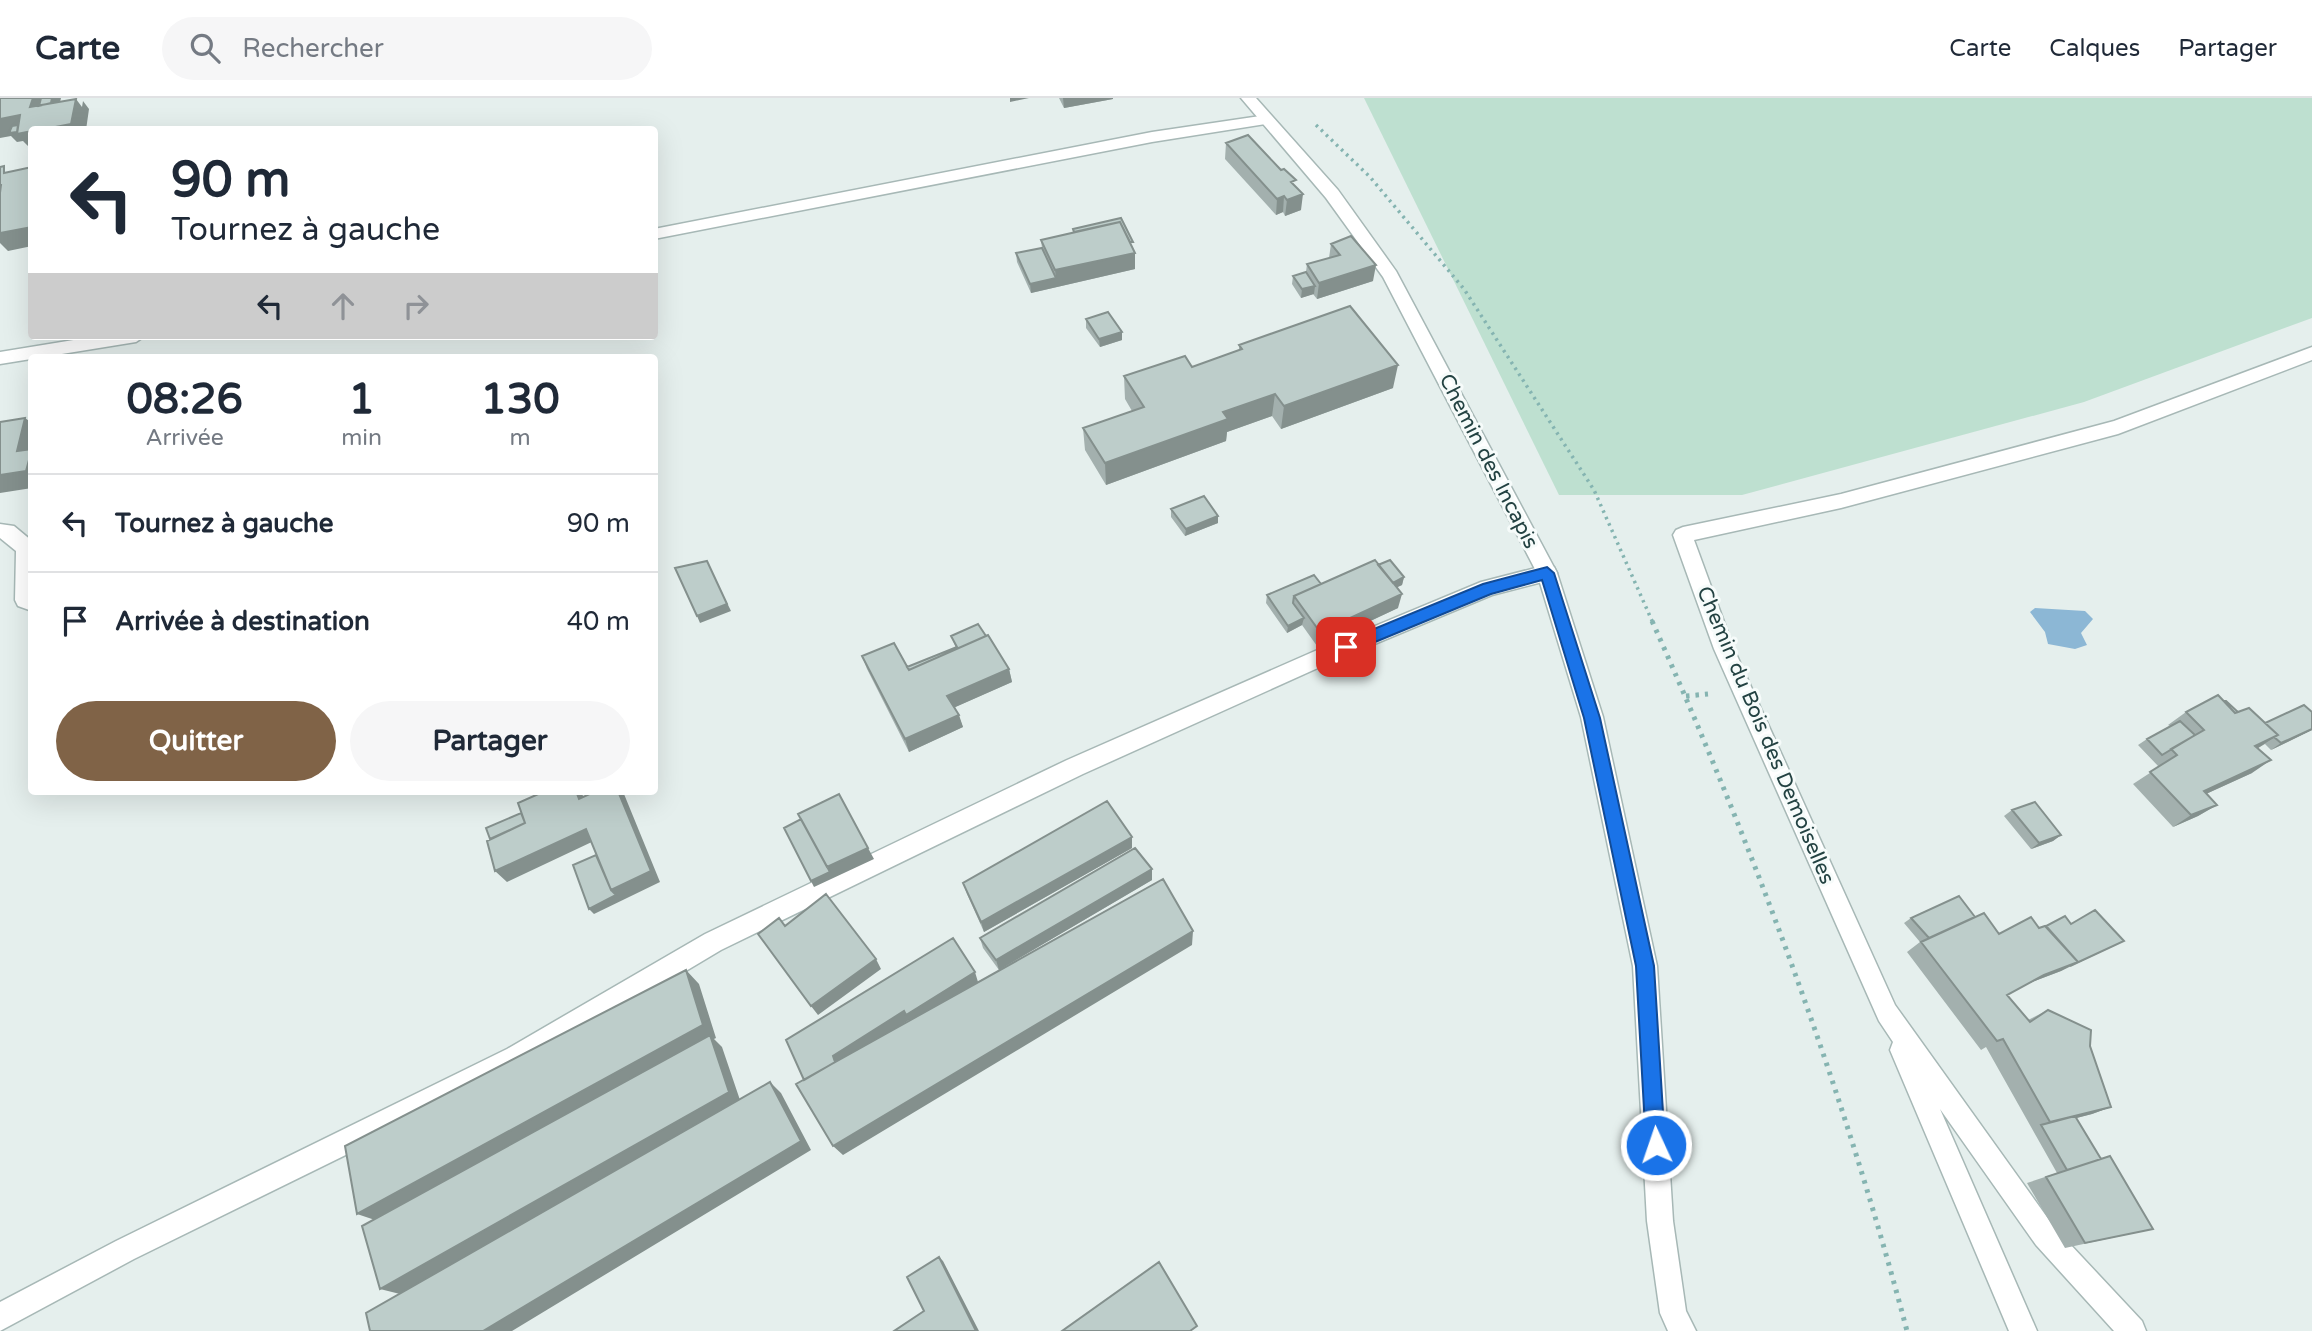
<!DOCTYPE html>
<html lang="fr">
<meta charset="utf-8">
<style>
:root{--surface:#fff;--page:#f6f6f7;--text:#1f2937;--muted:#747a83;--line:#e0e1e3;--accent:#806347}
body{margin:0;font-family:"Varela Round",sans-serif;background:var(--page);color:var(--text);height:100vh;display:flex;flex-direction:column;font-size:26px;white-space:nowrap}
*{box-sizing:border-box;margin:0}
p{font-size:23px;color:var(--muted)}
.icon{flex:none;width:38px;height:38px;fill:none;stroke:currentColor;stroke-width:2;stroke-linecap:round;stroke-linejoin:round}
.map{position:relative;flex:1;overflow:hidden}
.sheet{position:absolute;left:28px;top:256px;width:630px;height:441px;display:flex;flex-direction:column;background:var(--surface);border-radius:7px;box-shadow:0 7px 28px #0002}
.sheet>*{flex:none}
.guide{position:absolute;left:28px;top:28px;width:630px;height:214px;border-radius:7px;box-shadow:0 7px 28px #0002;background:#fff;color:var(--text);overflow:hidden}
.pin{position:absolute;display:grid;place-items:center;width:60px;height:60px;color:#fff;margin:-30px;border-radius:14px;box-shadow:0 4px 10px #0006}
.me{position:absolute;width:77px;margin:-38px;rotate:357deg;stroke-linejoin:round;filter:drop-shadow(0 0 5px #0008)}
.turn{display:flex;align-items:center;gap:24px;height:147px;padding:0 28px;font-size:32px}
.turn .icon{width:91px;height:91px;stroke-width:2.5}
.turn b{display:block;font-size:49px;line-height:60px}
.lanes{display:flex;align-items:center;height:66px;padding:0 28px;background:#0003;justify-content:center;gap:35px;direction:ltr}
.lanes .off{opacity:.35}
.eta{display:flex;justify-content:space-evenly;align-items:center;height:119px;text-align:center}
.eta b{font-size:42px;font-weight:700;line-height:49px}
.primary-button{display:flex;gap:14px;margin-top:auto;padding:14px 28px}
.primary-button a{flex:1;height:80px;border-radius:42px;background:var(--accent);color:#fff;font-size:28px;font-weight:700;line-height:80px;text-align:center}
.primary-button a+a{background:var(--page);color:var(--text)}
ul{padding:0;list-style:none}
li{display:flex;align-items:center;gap:21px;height:98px;padding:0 28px;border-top:2px solid var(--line)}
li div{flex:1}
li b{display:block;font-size:26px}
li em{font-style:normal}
header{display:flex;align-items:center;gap:42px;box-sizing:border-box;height:98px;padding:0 35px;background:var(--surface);border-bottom:2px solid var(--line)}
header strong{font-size:33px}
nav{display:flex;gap:38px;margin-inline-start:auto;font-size:24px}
.search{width:490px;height:63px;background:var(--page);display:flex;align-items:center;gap:18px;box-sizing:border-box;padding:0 24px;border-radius:38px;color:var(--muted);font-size:26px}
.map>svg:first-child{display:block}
.green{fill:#bee0d0}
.water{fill:#8cb7d5}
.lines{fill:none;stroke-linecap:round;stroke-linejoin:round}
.lane-casing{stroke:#a7b8b6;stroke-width:3}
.street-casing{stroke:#a7b8b6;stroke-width:3}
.path-far1{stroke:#85b4b1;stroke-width:3.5;stroke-dasharray:2.5 4.5;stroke-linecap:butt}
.path{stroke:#85b4b1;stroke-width:5;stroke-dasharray:3.5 6;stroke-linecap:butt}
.lane{fill:#fff;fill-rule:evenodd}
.street{fill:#fff;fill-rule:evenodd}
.wall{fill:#a3b0ae}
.shaded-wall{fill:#84908d}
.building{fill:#bdcdca;stroke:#84908d;stroke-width:2}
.route{fill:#1a73e8;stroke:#114b97;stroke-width:2}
.labels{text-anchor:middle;stroke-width:6;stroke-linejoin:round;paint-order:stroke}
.street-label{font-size:21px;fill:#234242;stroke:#f6fbfa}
</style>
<header>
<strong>Carte</strong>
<div class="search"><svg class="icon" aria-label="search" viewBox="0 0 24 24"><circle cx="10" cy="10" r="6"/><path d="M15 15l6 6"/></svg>Rechercher</div>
<nav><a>Carte</a><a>Calques</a><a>Partager</a></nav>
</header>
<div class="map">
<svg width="2312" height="1233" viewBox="0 0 2312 1233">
<rect width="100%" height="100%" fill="#e5efed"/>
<path class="green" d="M 1364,0 L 2312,0 L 2312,220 L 2084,304 L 1742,397 L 1559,397 Z"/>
<path class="water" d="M 2035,510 L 2085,513 L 2093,521 L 2081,535 L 2087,547 L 2075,551 L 2048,546 L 2045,534 L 2030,514 Z"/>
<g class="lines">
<g class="lane-casing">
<path id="lane" d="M 1267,17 L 1275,22 L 1272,25 L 1152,44 L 654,141 L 654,131 L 1152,34 Z
M 98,238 L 145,238 L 136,244 L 0,266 L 0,254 Z
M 0,426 L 14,428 L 32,443 L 32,513 L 18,508 L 15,502 L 16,453 L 0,440 Z
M 1547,467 L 1554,469 L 1557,475 L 1554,481 L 1492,497 L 1329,565 L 1083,676 L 721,852 L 525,969 L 134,1161 L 0,1233 L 0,1204 L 116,1143 L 507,951 L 705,836 L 1067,662 L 1315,553 L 1481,484 Z"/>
</g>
<g class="street-casing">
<path id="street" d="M 1241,0 L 1256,0 L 1338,92 L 1396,173 L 1557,475 L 1603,619 L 1657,868 L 1673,1123 L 1686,1213 L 1696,1233 L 1668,1233 L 1660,1215 L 1647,1123 L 1633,868 L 1581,619 L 1537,475 L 1383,179 L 1326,100 Z
M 2312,249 L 2312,262 L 2118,336 L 1841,410 L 1694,442 L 1734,551 L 1895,907 L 2054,1129 L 2142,1223 L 2146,1233 L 2114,1233 L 2036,1147 L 1940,1011 L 2037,1233 L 2009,1233 L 1890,952 L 1893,944 L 1879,923 L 1714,551 L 1673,437 L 1676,432 L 1683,429 L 1841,396 L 2114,323 Z"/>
</g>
<path class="path-far1" d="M 1316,27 L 1370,79 L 1464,191 L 1594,392 L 1653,525"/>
<path class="path" d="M 1652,523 C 1755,753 1843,990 1907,1233
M 1686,598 L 1708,596"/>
<use href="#lane" class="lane"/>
<use href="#street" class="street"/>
</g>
<path class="wall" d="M 1059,0 L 1113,0 L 1113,1 L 1064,10 Z
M 1226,45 L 1295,88 L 1301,112 L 1285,118 L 1283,114 L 1276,117 L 1225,61 Z
M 1073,131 L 1133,150 L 1135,155 L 1135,171 L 1031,195 L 1017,164 L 1016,155 L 1042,150 L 1041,142 L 1073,135 Z
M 1331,146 L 1373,183 L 1317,201 L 1313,196 L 1301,200 L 1292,186 L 1293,178 L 1306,174 L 1307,166 L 1329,160 Z
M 1086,221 L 1122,234 L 1122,242 L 1100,249 L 1086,230 Z
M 1239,247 L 1393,290 L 1281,331 L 1272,318 L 1227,334 L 1226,343 L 1106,387 L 1085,352 L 1083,330 L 1132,313 L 1125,301 L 1124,278 L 1192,269 L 1239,253 Z
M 1171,411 L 1218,418 L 1218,425 L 1185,438 L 1171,419 Z
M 1378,467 L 1404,479 L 1402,487 L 1397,489 L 1398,510 L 1317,548 L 1302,527 L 1287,535 L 1266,505 L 1267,497 L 1321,486 Z
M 951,538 L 986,538 L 1009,571 L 1012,584 L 955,609 L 963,629 L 909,654 L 867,571 L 862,558 L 907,569 L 956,550 Z
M 2224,603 L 2238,614 L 2265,625 L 2312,614 L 2312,632 L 2271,652 L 2265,646 L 2258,650 L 2252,675 L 2206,696 L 2217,707 L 2198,718 L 2173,729 L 2133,686 L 2159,669 L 2138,647 L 2147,641 L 2170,628 L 2168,627 L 2186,614 Z
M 2012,712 L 2061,737 L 2053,743 L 2031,751 L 2004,718 Z
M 1132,750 L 984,834 L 967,796 L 963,785 Z
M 1152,771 L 1152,782 L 999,872 L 983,850 L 980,840 Z
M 1975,819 L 1999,836 L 2071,826 L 2114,848 L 2061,873 L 2027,886 L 2007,897 L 2028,922 L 2048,912 L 2090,948 L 2111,1009 L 2092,1016 L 2076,1020 L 2101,1061 L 2153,1131 L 2065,1150 L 2027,1085 L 2057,1075 L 1986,949 L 1981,952 L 1907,854 L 1920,844 L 1904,825 L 1911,820 Z"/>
<path class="shaded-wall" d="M 33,0 L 50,0 L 51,9 L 52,0 L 61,0 L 58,13 L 76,1 L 82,9 L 83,3 L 89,11 L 86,32 L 40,32 L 30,9 Z
M 1010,0 L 1029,0 L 1010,4 Z
M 1063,0 L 1113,0 L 1113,1 L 1064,10 Z
M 0,12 L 20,17 L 32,32 L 32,52 L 23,43 L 17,44 L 11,38 L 0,40 Z
M 1303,96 L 1301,112 L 1285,118 L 1287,102 Z
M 1284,98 L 1283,114 L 1276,117 L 1277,101 Z
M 32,129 L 32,148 L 8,153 L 0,145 L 0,135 Z
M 1135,155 L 1135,171 L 1057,189 L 1055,172 Z
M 1376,167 L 1373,183 L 1317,201 L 1319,185 Z
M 1056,180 L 1057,189 L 1031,195 L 1030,186 Z
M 1315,188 L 1314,196 L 1301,200 L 1302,191 Z
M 1122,234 L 1122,242 L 1100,249 L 1099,241 Z
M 1398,267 L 1393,290 L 1281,331 L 1284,308 Z
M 1275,296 L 1272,318 L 1227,334 L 1226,343 L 1106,387 L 1105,365 L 1223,314 Z
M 25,320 L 32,325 L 32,390 L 0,395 L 0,377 L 17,353 Z
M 1218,418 L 1218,425 L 1185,438 L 1186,431 Z
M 710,470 L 731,513 L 700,525 L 697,518 Z
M 1404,479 L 1402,487 L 1385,495 L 1387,487 Z
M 1402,496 L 1398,510 L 1317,548 L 1320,534 Z
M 1304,520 L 1302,527 L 1287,535 L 1288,528 Z
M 1009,571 L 1012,584 L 951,611 L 947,598 Z
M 959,617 L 963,629 L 909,654 L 905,641 Z
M 2312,631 L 2312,632 L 2271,652 L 2281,645 Z
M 2278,637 L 2258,650 L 2236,661 L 2255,648 Z
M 2271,662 L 2252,675 L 2186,705 L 2204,693 Z
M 576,693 L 581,693 L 589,713 L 579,701 Z
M 618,693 L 621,693 L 624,696 L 660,784 L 594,816 L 589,811 L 611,792 Z
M 2217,707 L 2198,718 L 2173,729 L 2191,717 Z
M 586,731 L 596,742 L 507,784 L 495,773 Z
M 2061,737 L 2053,743 L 2031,751 L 2039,745 Z
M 1132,739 L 1132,750 L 984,834 L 981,824 Z
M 868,750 L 874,761 L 814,789 L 811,783 L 827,769 Z
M 1152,771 L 1152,782 L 999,872 L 996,862 Z
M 1193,833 L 1192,847 L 843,1057 L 833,1048 Z
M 876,861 L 881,871 L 818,917 L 811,908 Z
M 2078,864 L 2061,873 L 2027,886 L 2044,877 Z
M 686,872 L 699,886 L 716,940 L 714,941 L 722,949 L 741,1005 L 404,1197 L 380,1191 L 381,1124 L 357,1116 Z
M 975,874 L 978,884 L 910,926 L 909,922 L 839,966 L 813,994 L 833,958 L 904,913 Z
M 770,984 L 781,995 L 811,1052 L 512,1233 L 483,1233 Z
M 2111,1009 L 2092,1016 L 2042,1029 L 2041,1027 L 2050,1024 Z
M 939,1159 L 943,1163 L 979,1233 L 976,1233 Z"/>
<path class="building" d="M 0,0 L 33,0 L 30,9 L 76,1 L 71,26 L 40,32 L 32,32 L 32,33 L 17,36 L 20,17 L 0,21 Z
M 41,0 L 52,0 L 51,5 L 39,8 Z
M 18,27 L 17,34 L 9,35 L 12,28 Z
M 1248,37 L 1281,72 L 1284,71 L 1296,82 L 1291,84 L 1303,96 L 1287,102 L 1284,98 L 1277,101 L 1226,45 Z
M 4,68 L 4,75 L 32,69 L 32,129 L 0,135 L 0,95 L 1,87 L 0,87 L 0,69 Z
M 1121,120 L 1133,144 L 1130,144 L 1120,124 L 1074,134 L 1073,131 Z
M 1120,124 L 1135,155 L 1055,172 L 1041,142 Z
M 1351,138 L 1376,167 L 1319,185 L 1307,166 L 1340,157 L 1331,146 Z
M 1042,150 L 1056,180 L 1030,186 L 1016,155 Z
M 1306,174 L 1315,188 L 1302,191 L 1293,178 Z
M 1350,208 L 1398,267 L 1284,308 L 1275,296 L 1223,314 L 1228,321 L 1105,365 L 1083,330 L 1144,309 L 1124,278 L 1185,258 L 1192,269 L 1242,251 L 1239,247 Z
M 1108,214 L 1122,234 L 1099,241 L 1086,221 Z
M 25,320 L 17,353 L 32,351 L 26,373 L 0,377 L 0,324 Z
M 1204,398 L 1218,418 L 1186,431 L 1171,411 Z
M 1375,462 L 1402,496 L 1320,534 L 1294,498 Z
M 1390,462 L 1404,479 L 1393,485 L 1378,467 Z
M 707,463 L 727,506 L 697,518 L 675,470 Z
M 1314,477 L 1321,486 L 1294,498 L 1293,505 L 1304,520 L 1288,528 L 1267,497 Z
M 978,526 L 986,538 L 909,572 L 907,569 L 957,549 L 951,538 Z
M 988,537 L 1009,571 L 947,598 L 959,617 L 905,641 L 862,558 L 894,545 L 909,572 Z
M 2218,597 L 2235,615 L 2249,610 L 2278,637 L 2255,648 L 2271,662 L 2204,693 L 2217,707 L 2191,717 L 2150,674 L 2177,657 L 2171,651 L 2204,632 L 2186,614 Z
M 2224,603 L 2226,603 L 2238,614 L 2235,615 Z
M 2304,607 L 2312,614 L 2312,631 L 2281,645 L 2274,639 L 2278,637 L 2265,625 Z
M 2180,623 L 2195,637 L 2162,657 L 2147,641 Z
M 545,693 L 576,693 L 579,701 L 596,693 L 618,693 L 651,773 L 611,792 L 586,731 L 495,773 L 487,743 L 525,725 L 518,705 Z
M 839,696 L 868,750 L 827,769 L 798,716 Z
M 1107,703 L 1132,739 L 981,824 L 963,785 Z
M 2035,704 L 2061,737 L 2039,745 L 2012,712 Z
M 521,715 L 525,725 L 490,741 L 486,730 Z
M 801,721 L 830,774 L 811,783 L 784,730 Z
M 1135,750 L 1152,771 L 996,862 L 980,840 Z
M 596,757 L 611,792 L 616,797 L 589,811 L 573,767 Z
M 1163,781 L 1193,833 L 833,1048 L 796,986 Z
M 826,796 L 876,861 L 811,908 L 758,836 L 779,820 L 785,828 Z
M 1959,798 L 1975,819 L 1929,840 L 1911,820 Z
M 2095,812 L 2124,843 L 2070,868 L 2078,864 L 2046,828 L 2065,818 L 2071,826 Z
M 1984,815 L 1999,836 L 2031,819 L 2039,830 L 2045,828 L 2078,864 L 2044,877 L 2007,897 L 2030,924 L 2048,912 L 2091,932 L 2090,948 L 2111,1009 L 2050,1024 L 2003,941 L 1997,943 L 1921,844 Z
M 953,840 L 975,874 L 906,917 L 904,913 L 833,958 L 835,964 L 804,982 L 786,942 Z
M 686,872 L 703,927 L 357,1116 L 345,1048 Z
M 710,937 L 729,994 L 380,1191 L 362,1128 Z
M 770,984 L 801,1043 L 483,1233 L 370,1233 L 366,1215 Z
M 2075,1018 L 2101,1061 L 2067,1072 L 2041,1027 Z
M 2110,1058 L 2153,1131 L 2085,1145 L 2046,1079 Z
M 939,1159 L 976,1233 L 894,1233 L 924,1213 L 907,1179 Z
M 1159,1164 L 1197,1228 L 1190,1233 L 1062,1233 Z"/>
<path class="route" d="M 1547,469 L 1554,475 L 1600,620 L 1654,868 L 1665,1047 L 1662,1054 L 1656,1056 L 1649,1054 L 1646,1047 L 1636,868 L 1584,620 L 1542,482 L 1491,496 L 1346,556 L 1338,549 L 1340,545 L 1483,486 Z"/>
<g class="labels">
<g class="street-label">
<text transform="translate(1489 363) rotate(63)" y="7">Chemin des Incapis</text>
<text transform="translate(1766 637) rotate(67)" y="7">Chemin du Bois des Demoiselles</text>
</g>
</g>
</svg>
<div class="pin" style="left:1346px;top:549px;background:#d93025"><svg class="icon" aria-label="arrive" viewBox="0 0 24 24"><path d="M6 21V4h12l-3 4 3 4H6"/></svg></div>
<svg class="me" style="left:1656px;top:1047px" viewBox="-20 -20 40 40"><circle r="17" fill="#1a73e8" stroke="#fff" stroke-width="3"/><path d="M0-11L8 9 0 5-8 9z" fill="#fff"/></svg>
<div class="guide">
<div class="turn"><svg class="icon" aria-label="left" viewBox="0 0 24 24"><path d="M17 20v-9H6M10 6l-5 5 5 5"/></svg><div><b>90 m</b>Tournez à gauche</div></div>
<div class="lanes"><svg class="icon" aria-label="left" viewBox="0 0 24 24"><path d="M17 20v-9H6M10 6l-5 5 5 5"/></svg><svg class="icon off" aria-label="ahead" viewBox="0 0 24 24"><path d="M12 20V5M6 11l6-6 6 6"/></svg><svg class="icon off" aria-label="right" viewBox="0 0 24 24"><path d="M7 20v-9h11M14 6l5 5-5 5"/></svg></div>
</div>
<section class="sheet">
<div class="eta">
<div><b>08:26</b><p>Arrivée</p></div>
<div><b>1</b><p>min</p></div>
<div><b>130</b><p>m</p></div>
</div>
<ul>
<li><svg class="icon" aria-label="left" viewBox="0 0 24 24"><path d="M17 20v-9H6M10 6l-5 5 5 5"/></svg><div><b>Tournez à gauche</b></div><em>90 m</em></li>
<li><svg class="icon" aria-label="arrive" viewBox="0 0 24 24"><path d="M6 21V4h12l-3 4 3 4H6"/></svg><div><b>Arrivée à destination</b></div><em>40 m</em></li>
</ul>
<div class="primary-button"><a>Quitter</a><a>Partager</a></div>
</section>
</div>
